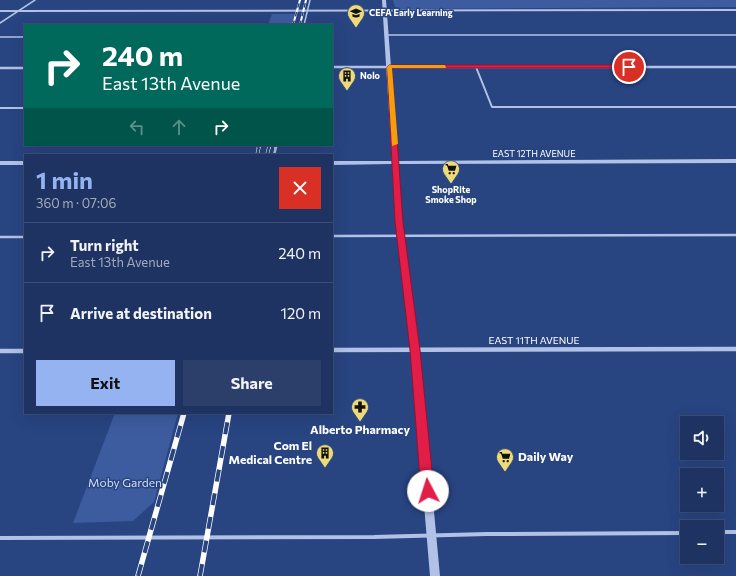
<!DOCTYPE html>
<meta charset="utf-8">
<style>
:root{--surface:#1e3361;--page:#2b3f6a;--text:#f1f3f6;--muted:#a1aabd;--line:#3c4e76;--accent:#95b2f1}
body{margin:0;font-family:Commissioner,sans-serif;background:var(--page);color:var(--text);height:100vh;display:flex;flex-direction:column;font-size:15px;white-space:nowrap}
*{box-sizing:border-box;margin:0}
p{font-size:13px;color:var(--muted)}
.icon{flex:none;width:22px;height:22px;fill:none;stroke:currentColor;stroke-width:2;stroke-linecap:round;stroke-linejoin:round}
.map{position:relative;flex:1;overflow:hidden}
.sheet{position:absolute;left:24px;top:154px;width:309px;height:260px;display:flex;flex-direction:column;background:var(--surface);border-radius:0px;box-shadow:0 4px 16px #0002,0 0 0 1px var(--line)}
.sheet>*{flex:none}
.top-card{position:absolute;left:24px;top:24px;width:309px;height:122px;border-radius:0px;box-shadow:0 4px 16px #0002,0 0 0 1px var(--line);background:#00695c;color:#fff;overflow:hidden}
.fabs{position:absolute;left:680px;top:416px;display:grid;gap:8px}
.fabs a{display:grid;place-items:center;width:44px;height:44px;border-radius:0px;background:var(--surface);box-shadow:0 4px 16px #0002,0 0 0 1px var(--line);font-size:20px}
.pin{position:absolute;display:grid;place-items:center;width:34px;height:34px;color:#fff;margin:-17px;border:2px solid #fff;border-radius:50%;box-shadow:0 1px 4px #0007}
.me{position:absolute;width:44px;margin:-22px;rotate:355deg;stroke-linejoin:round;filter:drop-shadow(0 0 3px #0008)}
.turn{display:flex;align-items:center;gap:14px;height:84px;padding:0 12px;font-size:18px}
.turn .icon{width:52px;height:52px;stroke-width:2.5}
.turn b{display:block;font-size:28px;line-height:34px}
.lanes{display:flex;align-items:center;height:38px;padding:0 12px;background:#0003;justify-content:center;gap:20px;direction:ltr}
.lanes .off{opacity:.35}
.round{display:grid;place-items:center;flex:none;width:42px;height:42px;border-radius:0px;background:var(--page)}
.summary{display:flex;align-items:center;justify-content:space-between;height:68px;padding:0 12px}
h1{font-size:24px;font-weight:700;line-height:30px;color:var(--accent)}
.primary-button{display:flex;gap:8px;margin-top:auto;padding:8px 12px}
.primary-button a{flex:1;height:46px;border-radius:0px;background:var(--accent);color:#111;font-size:16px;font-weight:700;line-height:46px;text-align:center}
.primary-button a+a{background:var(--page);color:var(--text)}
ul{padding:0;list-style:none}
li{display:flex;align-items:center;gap:12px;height:60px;padding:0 12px;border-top:1px solid var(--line)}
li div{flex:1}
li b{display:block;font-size:15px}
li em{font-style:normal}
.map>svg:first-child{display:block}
.green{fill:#3d5c9f}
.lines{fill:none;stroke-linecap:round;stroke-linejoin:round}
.service-far3{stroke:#b1c2e6;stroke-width:1.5}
.service-far2{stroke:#b1c2e6;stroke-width:2}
.service-far1{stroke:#b1c2e6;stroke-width:2.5}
.service{stroke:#b1c2e6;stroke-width:4}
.minor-far2{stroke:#b1c2e6;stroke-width:2}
.minor-far1{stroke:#b1c2e6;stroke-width:2.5}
.minor{stroke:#b1c2e6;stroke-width:4.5}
.tertiary{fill:#b1c2e6;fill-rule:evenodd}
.rail-far3-casing{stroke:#fff;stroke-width:2}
.rail-far2-casing{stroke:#fff;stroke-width:3}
.rail-far1-casing{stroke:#fff;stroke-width:3.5}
.rail-casing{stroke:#fff;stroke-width:5.5}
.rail-far3{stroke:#284481;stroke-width:1.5;stroke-dasharray:4.5;stroke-linecap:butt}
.rail-far2{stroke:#284481;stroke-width:2;stroke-dasharray:5.5;stroke-linecap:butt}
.rail-far1{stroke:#284481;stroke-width:2.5;stroke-dasharray:8;stroke-linecap:butt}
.rail{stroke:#284481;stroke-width:4;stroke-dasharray:12;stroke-linecap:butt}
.route{fill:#e11d48;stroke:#92132f}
.slow{fill:#f59e0b}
.labels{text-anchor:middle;stroke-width:3;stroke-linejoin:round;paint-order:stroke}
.far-poi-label{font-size:9px;font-weight:bold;fill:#fff;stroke:#284481;text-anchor:start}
.far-street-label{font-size:9px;fill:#fff;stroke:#284481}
.street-label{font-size:10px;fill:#fff;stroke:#284481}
.near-poi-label{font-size:12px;font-weight:bold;fill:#fff;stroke:#284481}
.near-park-label{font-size:12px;fill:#d4dff5;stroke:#284481}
</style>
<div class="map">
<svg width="736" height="576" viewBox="0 0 736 576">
<rect width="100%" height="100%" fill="#284481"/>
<path class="green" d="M 393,0 L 736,0 L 736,7 L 402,9 L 395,7 Z
M 272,14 L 295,14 L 292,25 L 268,25 Z
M 115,413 L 178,413 L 154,502 L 133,521 L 73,523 Z"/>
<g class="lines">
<path class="service-far3" d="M 0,23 L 35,0
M 304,25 L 310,0
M 386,35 L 736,35
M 0,37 L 25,37"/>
<path class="service-far2" d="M 476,67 L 492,107 L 736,107
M 0,108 L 25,108
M 275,148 L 276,145"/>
<path class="service-far1" d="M 274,155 L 276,147
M 332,236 L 736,235
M 0,237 L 25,237"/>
<path class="service" d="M 717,532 L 736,532
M 0,538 L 374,537 L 487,534 L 687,533"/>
<path class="minor-far2" d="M 0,11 L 736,10"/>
<path class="minor-far1" d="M 332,67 L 736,67
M 0,68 L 25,68"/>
<path class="minor" d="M 332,350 L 736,349
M 0,351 L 25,351"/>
<path class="tertiary" d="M 382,0 L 386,0 L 398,161 L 736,159 L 736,163 L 398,164 L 402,222 L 419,350 L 440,576 L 430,576 L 411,350 L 396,222 L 392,164 L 332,165 L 332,161 L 392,161 Z
M 0,161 L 25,161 L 25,165 L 0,165 Z"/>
<g class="rail-far3-casing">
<path id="rail-far3" d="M 293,25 L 300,0
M 300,25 L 306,0"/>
</g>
<g class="rail-far2-casing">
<path id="rail-far2" d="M 258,148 L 259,145
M 269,148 L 270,145"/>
</g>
<g class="rail-far1-casing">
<path id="rail-far1" d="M 257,155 L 259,147
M 267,155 L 269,147"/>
</g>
<g class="rail-casing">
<path id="rail" d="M 138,576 L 184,413
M 200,576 L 229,413"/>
</g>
<use href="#rail-far3" class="rail-far3"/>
<use href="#rail-far2" class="rail-far2"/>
<use href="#rail-far1" class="rail-far1"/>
<use href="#rail" class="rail"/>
</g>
<path class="route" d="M 629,65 L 631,68 L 392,68 L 403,222 L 420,350 L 434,491 L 432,495 L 428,497 L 423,495 L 421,491 L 410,350 L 395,222 L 387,67 L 389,65 Z"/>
<path class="slow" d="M 445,65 L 446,68 L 392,68 L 398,144 L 392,146 L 387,67 L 389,65 Z"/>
<defs>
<g id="school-pin" transform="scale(0.9)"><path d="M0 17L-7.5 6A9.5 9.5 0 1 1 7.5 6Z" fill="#edda78" stroke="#284481"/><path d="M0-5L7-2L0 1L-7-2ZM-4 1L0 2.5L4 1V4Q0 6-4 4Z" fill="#111"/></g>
<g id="building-pin" transform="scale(0.9)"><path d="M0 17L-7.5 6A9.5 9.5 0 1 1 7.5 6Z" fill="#edda78" stroke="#284481"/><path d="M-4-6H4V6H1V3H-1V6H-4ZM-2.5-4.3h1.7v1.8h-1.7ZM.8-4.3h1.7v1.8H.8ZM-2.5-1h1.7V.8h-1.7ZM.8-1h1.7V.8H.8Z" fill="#111"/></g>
<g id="supermarket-pin" transform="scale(0.9)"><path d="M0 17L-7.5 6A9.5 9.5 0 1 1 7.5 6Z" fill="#edda78" stroke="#284481"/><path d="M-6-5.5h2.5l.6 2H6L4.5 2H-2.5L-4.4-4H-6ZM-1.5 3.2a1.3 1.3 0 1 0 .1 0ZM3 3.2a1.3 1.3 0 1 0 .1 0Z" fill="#111"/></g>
<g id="pharmacy-pin" transform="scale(0.9)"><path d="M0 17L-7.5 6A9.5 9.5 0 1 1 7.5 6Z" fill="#edda78" stroke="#284481"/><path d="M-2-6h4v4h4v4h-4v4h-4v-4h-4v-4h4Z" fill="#111"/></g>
</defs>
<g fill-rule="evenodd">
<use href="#school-pin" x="356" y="13"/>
<use href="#building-pin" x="347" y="76"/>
<use href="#supermarket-pin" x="451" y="169"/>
<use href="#pharmacy-pin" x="360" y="407"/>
<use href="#building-pin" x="325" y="453"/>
<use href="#supermarket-pin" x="505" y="457"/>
</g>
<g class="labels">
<g class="far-poi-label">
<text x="369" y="16">CEFA Early Learning</text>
<text x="360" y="79">Nolo</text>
<text x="451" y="193" text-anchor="middle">ShopRite<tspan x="451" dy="10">Smoke Shop</tspan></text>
</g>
<g class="far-street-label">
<text x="534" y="157">EAST 12TH AVENUE</text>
</g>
<g class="street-label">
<text x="534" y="344">EAST 11TH AVENUE</text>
</g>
<g class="near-poi-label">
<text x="360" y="434">Alberto Pharmacy</text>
<text x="312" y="450" text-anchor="end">Com El<tspan x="312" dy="14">Medical Centre</tspan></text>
<text x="518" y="461" text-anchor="start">Daily Way</text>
</g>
<g class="near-park-label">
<text x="125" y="487">Moby Garden</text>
</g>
</g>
</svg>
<div class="fabs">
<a><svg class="icon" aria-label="sound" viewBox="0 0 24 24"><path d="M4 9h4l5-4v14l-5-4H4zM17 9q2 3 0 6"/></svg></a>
<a>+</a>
<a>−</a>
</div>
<div class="pin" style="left:629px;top:67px;background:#d93025"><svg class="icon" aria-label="arrive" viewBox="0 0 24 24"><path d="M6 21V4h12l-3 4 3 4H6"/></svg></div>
<svg class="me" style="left:428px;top:491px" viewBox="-20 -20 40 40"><circle r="19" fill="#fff"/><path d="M0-13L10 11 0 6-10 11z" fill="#e11d48"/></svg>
<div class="top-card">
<div class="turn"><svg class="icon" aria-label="right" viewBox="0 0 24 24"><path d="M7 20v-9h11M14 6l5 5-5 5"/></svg><div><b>240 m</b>East 13th Avenue</div></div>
<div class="lanes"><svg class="icon off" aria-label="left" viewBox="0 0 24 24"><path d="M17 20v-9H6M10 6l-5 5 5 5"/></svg><svg class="icon off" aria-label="ahead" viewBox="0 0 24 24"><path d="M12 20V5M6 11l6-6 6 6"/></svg><svg class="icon" aria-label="right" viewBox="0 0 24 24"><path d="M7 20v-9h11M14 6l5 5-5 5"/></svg></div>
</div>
<section class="sheet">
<div class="summary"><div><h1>1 min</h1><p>360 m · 07:06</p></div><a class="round" style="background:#d93025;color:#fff"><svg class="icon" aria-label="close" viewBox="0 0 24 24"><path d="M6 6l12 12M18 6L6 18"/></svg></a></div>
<ul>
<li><svg class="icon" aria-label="right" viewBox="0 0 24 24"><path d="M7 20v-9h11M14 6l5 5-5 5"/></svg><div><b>Turn right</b><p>East 13th Avenue</p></div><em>240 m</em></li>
<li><svg class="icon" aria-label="arrive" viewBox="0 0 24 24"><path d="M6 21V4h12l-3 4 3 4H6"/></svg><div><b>Arrive at destination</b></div><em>120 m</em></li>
</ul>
<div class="primary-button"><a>Exit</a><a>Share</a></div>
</section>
</div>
